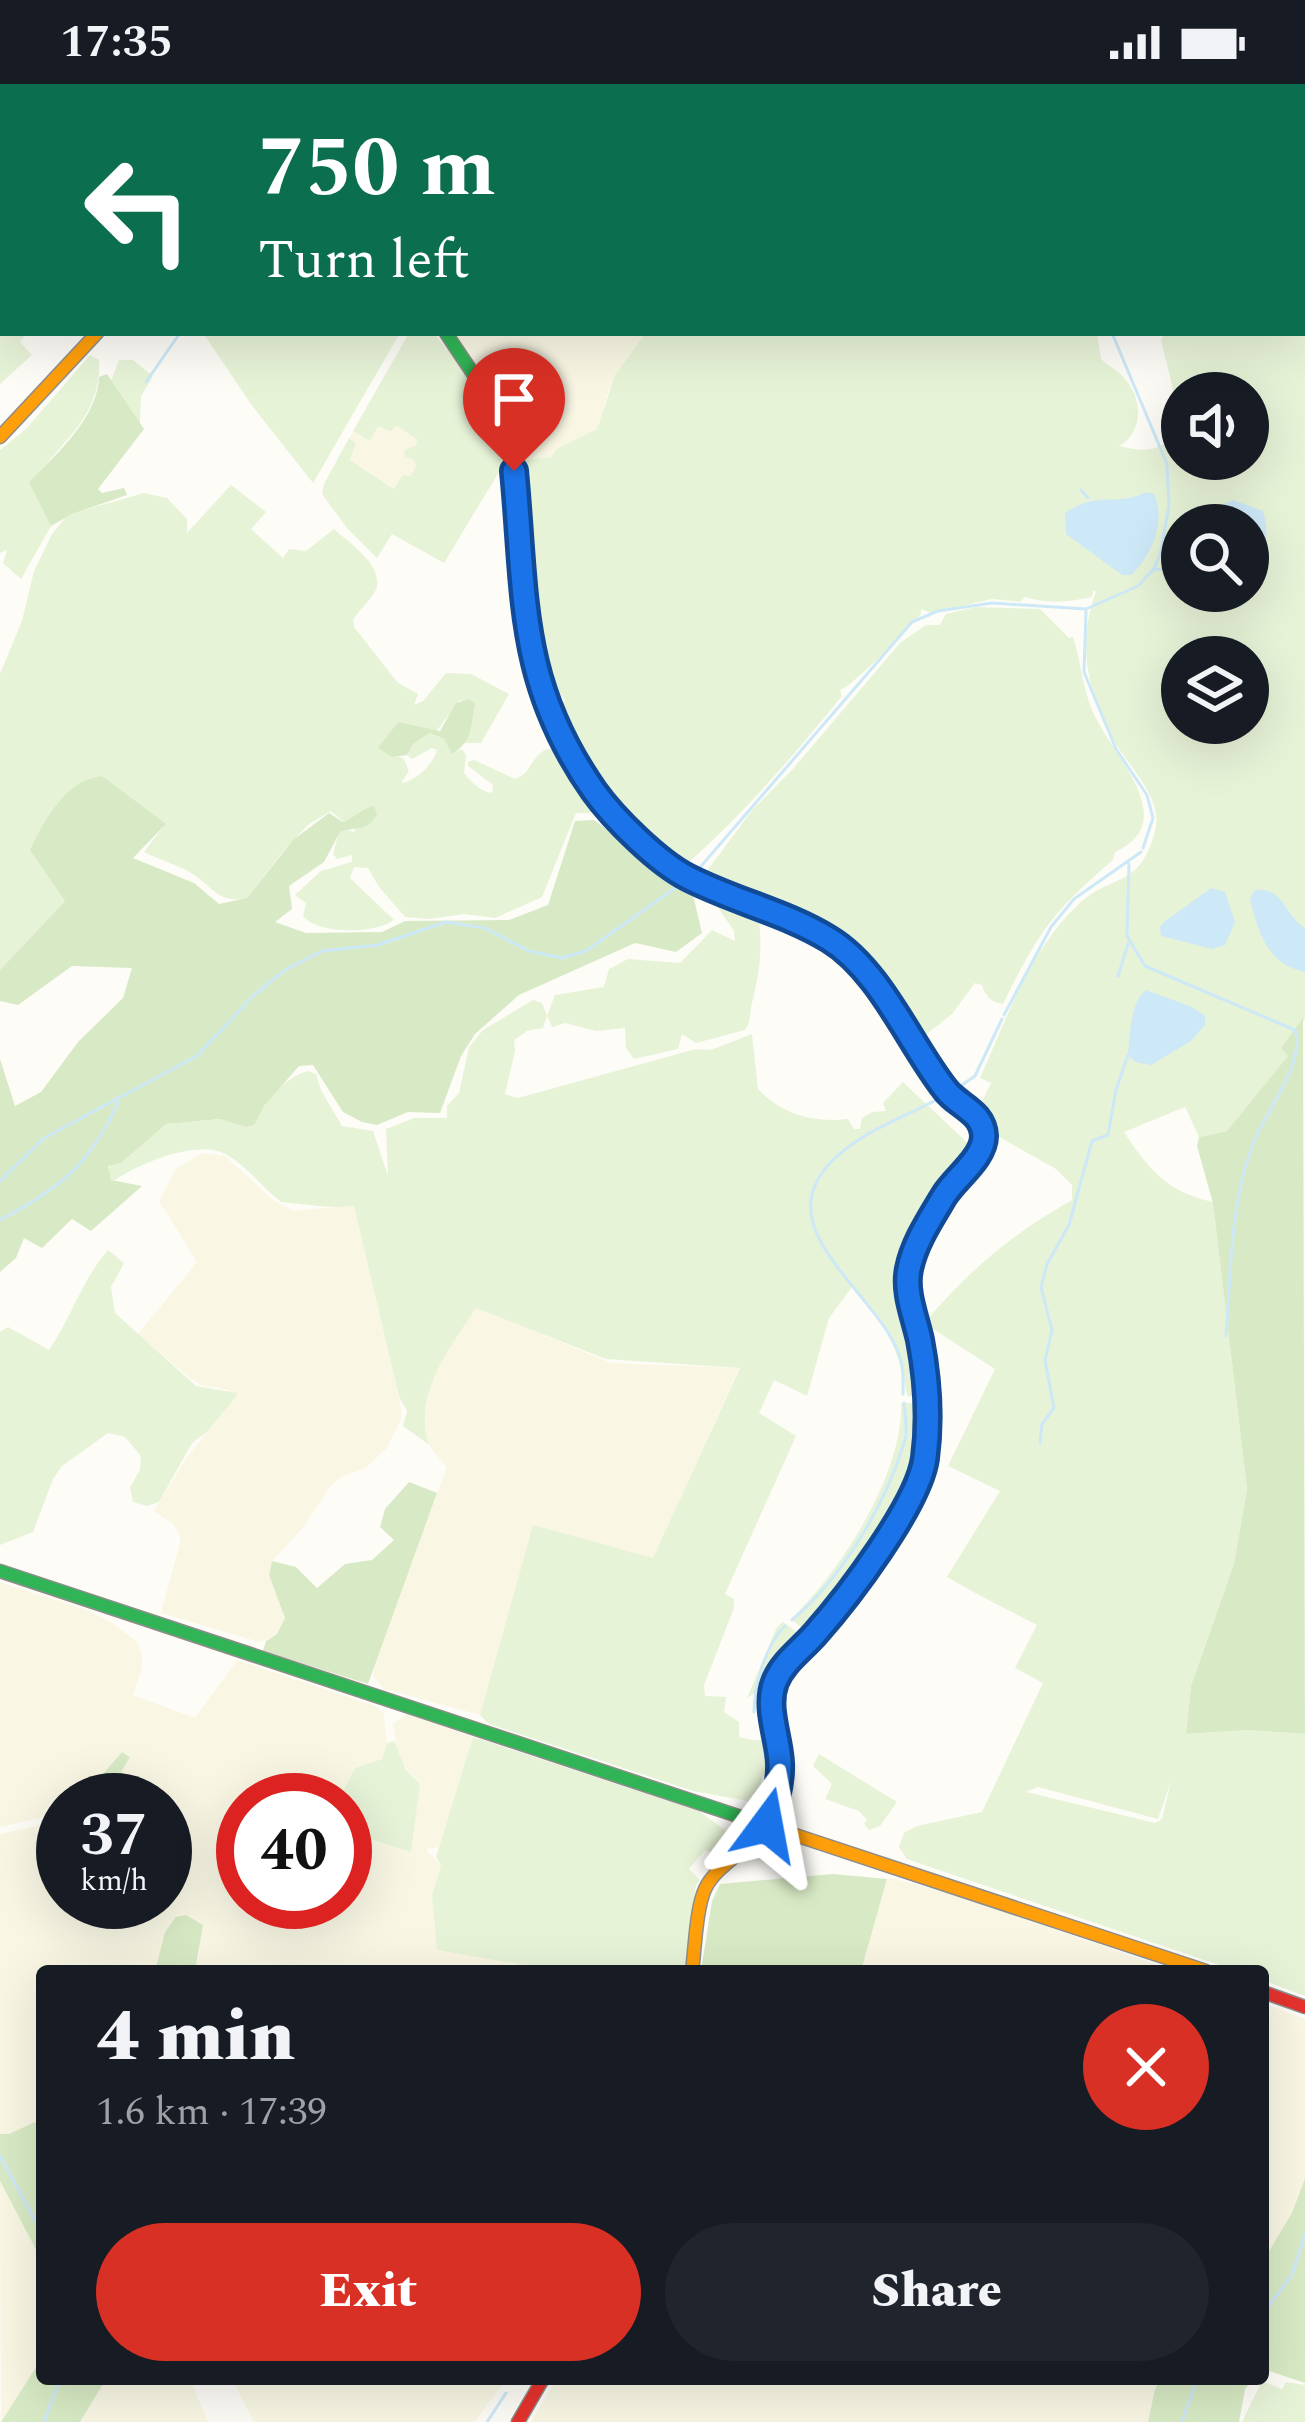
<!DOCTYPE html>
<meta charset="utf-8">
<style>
:root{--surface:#171b24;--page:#20242c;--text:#f1f3f6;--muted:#9ea1a6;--accent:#d93025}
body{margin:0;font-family:Spectral,serif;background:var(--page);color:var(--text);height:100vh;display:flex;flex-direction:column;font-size:45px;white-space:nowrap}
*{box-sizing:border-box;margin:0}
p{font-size:39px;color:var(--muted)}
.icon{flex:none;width:66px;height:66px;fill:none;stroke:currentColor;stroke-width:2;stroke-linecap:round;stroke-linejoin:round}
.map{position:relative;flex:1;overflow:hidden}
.drawer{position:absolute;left:36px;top:1881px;width:1233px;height:420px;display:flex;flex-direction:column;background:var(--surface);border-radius:12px;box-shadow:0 12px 48px #0002}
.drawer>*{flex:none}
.top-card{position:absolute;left:0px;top:0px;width:1305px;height:252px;box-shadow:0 12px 48px #0002;background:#0b6e4f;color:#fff;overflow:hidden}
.controls{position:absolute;left:1161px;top:288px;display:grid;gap:24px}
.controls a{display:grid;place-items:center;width:108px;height:108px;border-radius:50%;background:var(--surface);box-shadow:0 12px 48px #0002;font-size:60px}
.speed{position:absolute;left:36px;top:1689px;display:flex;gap:24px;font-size:60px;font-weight:700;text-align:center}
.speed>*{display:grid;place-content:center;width:156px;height:156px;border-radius:50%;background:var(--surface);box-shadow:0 12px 48px #0002;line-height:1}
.speed small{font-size:30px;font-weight:400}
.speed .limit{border:18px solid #d22;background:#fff;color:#111}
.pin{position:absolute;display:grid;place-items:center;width:102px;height:102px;color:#fff;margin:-123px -51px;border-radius:50% 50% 50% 0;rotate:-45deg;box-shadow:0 0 12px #0007}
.pin .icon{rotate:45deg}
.me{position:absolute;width:132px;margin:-66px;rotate:13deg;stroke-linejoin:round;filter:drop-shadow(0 0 9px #0008)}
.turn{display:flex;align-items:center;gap:42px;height:252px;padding:0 60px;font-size:54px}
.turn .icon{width:156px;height:156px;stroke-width:2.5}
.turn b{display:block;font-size:84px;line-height:102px}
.round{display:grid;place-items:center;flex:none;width:126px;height:126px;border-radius:63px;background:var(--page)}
.summary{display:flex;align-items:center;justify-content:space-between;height:204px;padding:0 60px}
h1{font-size:72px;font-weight:800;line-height:90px}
.button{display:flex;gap:24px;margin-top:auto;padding:24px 60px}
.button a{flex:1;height:138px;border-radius:72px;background:var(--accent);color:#fff;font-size:48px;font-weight:800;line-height:138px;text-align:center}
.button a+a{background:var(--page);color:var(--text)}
.status{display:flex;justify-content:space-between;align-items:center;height:84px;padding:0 60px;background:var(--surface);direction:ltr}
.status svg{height:33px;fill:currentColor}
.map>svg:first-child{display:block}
.farmland{fill:#f9f7e4}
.green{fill:#e7f3d7;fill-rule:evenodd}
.forest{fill:#d8eac5}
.water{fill:#cde8f7}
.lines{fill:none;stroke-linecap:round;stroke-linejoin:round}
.stream{stroke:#cde8f7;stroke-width:3}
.street-casing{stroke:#979795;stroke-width:10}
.fast-casing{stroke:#8e8d8b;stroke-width:15}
.slow-casing{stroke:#8e8d8b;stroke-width:15}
.jam-casing{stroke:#8e8d8b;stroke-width:15}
.street{stroke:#fffffe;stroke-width:8}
.fast{stroke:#30b455;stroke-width:12}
.slow{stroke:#ff9f0a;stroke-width:12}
.jam{stroke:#e5322d;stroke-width:12}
.route-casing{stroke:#114b97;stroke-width:30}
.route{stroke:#1a73e8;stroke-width:21}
</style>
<div class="status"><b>17:35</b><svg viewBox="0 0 49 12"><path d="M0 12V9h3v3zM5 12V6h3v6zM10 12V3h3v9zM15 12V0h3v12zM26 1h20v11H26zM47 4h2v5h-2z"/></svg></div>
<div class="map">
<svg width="1305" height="2338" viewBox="0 0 1305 2338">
<rect width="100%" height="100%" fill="#fdfcf7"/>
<path class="farmland" d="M 452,249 L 646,249 L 609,305 L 597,345 L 551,373 L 517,377 L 511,355 Z
M 378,342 L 397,342 L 417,356 L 413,374 L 416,381 L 411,392 L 403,391 L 395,405 L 349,375 L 356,359 L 349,354 L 353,347 L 370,357 Z
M 202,1069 L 225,1072 L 273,1116 L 295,1127 L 354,1121 L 400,1319 L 402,1333 L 386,1365 L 364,1385 L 343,1392 L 331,1402 L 301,1446 L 272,1477 L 269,1491 L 285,1534 L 277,1550 L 259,1558 L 161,1529 L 181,1455 L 173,1440 L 154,1427 L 187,1373 L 236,1313 L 228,1306 L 201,1301 L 191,1295 L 138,1250 L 197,1178 L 159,1117 L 175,1086 Z
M 476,1223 L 611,1279 L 739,1284 L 653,1475 L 533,1442 L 480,1631 L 384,1605 L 373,1592 L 376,1570 L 447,1384 L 428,1360 L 423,1342 L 430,1302 L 436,1284 Z
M 0,1498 L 87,1526 L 114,1540 L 136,1557 L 142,1570 L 142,1585 L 133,1611 L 195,1634 L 237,1576 L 375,1622 L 384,1629 L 387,1659 L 382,1675 L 355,1684 L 338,1716 L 243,1716 L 243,1818 L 345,1818 L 345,1747 L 411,1767 L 419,1700 L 398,1674 L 393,1640 L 407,1630 L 473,1653 L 439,1763 L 426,1765 L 441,1782 L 432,1812 L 437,1865 L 558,1887 L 195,1887 L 201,1863 L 165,1848 L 155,1887 L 42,1887 L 42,2050 L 35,2039 L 9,2050 L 0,2050 L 0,1750 L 63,1736 L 63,1818 L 165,1818 L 165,1716 L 96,1716 L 117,1695 L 130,1673 L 122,1668 L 80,1716 L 63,1716 L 63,1729 L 0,1743 Z
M 891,1794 L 959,1812 L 1175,1887 L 861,1887 L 887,1795 Z
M 1263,1919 L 1305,1935 L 1305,2094 L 1292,2129 L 1263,2177 Z
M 0,2097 L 42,2177 L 42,2274 L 1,2338 Z
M 106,2295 L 190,2295 L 208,2338 L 80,2338 Z
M 232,2295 L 506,2295 L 475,2338 L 254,2338 Z
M 556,2295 L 1161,2295 L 1155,2305 L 1148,2338 L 531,2338 Z"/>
<path class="green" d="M 551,0 L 881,0 L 883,3 L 548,3 Z
M 945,0 L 1282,0 L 946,3 Z
M 1305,39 L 1305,935 L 1281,964 L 1289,972 L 1227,1047 L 1199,1053 L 1185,1023 L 1124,1048 C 1149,1086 1167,1108 1213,1118 L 1247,1405 L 1234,1480 L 1191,1602 L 1186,1650 L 1247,1646 L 1305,1650 L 1305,1912 L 1265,1897 L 1263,1887 L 1237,1887 L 924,1781 L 907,1775 L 899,1763 L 904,1749 L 917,1742 L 982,1728 L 1043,1599 L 1015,1584 L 1037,1541 C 1006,1525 978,1511 947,1493 L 1000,1407 L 948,1382 L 995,1285 L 924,1239 C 973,1183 1008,1153 1072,1116 L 1072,1101 L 1056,1085 L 985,1045 L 988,1038 L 980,1022 L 991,999 L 980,994 C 1006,936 1031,863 1080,819 C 1113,789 1140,805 1155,747 C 1164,715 1129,683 1114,657 C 1088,609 1076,561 1096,508 L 1093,506 L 1092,513 C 1070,518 1046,520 1025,513 L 1020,518 L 992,515 L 931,529 L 921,525 L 921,530 C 905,547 857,599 840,606 L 842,612 C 795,670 746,727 690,777 L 683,776 C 633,737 567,695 559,624 L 565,616 L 552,599 L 550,582 L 526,506 L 517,377 L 551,373 L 557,365 L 597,345 L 615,291 L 646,249 L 1097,249 L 1101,275 C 1108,282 1118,286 1124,294 C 1143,314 1144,348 1119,362 C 1203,384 1171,301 1161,256 L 1165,249 L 1302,249 ZM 1182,309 L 1248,309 L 1248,375 L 1182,375 ZM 1182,441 L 1248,441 L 1248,507 L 1182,507 ZM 1182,573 L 1248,573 L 1248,639 L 1182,639 ZM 1171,1697 L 1162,1735 L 1155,1739 L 1026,1708 L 1038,1703 L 1158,1735 Z
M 0,172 L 3,249 L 27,249 L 20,258 L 32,271 L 0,300 Z
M 203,249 L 400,249 L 313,399 L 253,323 Z
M 409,249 L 433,249 C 470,290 489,325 505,378 L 444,479 L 392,450 L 377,474 L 347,444 L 322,410 L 324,400 L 349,354 L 356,359 L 350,376 L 394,405 L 403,391 L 411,392 L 416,381 L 413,375 L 405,373 L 404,367 L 416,361 L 417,356 L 397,342 L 390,347 L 378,342 L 370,357 L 353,347 Z
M 90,271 L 99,276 C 101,327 72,348 43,384 L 51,442 L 21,495 L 3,479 L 7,466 L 0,469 L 0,366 L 26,345 Z
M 119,276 L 133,276 L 153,292 L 141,312 L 140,338 L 119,356 L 107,307 Z
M 231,401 L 266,428 L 251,445 L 283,474 L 289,465 L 306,467 L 334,445 C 349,459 380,478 377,502 C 375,512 359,526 353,536 L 354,543 L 398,599 L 418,610 L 414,621 L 423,617 L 446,589 L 471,590 L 509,610 L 481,659 L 465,659 L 474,626 L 460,616 L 435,649 L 398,639 L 379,664 L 404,675 L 409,687 L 401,699 C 416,697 432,682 437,666 L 432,664 L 412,675 L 407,671 L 413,660 L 430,649 L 444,655 L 452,669 L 462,665 L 466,671 L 464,689 C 472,699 480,707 492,709 L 493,701 L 468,682 L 468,678 L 474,676 L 515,695 C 529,689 527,685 535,675 C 556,648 574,681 585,698 L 583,708 L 593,712 L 600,721 L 589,729 L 576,729 L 542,813 L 495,834 L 464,830 L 430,835 L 405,833 L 379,803 L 368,784 L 354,783 L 350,794 L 394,836 C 375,850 319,851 303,832 L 306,819 L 295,811 L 321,787 L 352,778 L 352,771 L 337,775 L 333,770 L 339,748 L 344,745 L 354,748 L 367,723 L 355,734 L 344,738 L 331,727 L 309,740 L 285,765 L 247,814 C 222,820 214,806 197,793 C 182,782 160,776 144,768 L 166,739 L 65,817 L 0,886 L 0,590 L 22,537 L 34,487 L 52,450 L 66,433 L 77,428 L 144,409 L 167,414 L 187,435 L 187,449 Z
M 976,523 L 1040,525 L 1069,554 L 1073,553 C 1081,577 1082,602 1092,626 C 1110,669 1184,737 1115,768 L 1113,776 C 1053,827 1038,849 1003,920 C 991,918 986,913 982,901 L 975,899 L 952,930 L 923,953 L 875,890 L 833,853 L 793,833 L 788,823 C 760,819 733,801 704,798 L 704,791 L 753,725 L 793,685 L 900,559 L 926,541 L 940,541 L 946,530 Z
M 714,818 L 755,824 L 758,831 C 763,864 760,887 752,919 C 749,930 752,936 745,946 L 696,959 L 682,950 L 678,965 L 634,975 L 626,964 L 625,944 L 596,947 L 565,939 L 552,943 L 547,932 L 543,944 L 527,947 L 514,956 L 515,967 L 505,1010 L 518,1014 L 696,965 L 711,966 L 752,950 L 758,1005 C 782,1031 814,1039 848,1035 L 854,1045 L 860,1045 L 862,1034 L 872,1028 L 886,1027 L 883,1019 L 903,998 L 975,1066 L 912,1166 L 920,1309 L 910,1313 L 907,1311 C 900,1269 884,1232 852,1203 L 829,1234 L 807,1312 L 774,1296 L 759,1329 L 796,1352 L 725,1510 L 734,1515 L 734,1524 L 704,1601 L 705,1612 L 726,1613 L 724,1628 L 739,1638 L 739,1653 C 771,1662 758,1644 777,1679 L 762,1692 L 759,1719 L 693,1707 L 489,1640 L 480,1631 L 533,1441 L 653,1474 L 740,1284 L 606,1275 L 476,1224 C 449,1265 414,1308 428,1360 L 403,1342 L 407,1327 L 399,1313 L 354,1122 C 330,1125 305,1120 281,1118 C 261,1103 246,1080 223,1069 C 196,1056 138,1080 115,1096 L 111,1097 L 108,1088 L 110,1080 L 121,1079 L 165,1040 L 221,1035 L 246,1043 L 253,1041 C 266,1017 281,995 308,987 L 316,990 L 321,1006 L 342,1042 L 373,1047 L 388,1092 L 386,1045 L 414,1034 L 447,1034 L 447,1022 L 459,1009 L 469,963 L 483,946 L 533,916 L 542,919 L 547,932 L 555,911 L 604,903 L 609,885 L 628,875 L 680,879 L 712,846 L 735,857 L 734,847 Z
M 108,1166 L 124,1179 L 111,1203 L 115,1229 L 196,1302 L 237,1309 L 236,1313 L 207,1348 L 192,1359 L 159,1418 L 147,1422 L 133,1418 L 130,1403 L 140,1386 L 141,1372 L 125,1353 L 108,1349 L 62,1382 L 53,1395 L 33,1448 L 0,1461 L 0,1248 L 8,1243 L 49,1266 C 72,1232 82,1196 108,1166 Z
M 901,1319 L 919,1319 L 921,1323 L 921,1382 L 905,1416 L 809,1550 L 791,1535 C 840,1488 904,1389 901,1319 Z
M 783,1538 L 802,1552 L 803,1557 L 773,1596 L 747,1614 L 777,1543 Z
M 473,1653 L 699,1727 L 738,1756 L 719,1773 L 705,1766 L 689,1785 L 700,1796 L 696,1801 L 684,1887 L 558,1887 L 437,1866 L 432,1811 L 441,1782 L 436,1773 Z
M 394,1657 L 406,1686 L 420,1700 L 411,1768 L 345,1747 L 345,1716 L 338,1716 L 355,1684 L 382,1675 L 387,1659 Z
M 819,1670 L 897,1718 L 880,1742 L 869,1746 L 864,1740 L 867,1736 L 859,1727 L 825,1715 L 832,1700 L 813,1682 Z
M 1262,2297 L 1282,2305 L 1286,2298 L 1305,2301 L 1305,2338 L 1242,2338 Z"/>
<path class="forest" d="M 107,290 L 144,345 L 98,405 L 102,409 L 124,404 L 127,411 L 72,430 L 51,442 L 29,398 C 56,371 98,333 99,293 Z
M 470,615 L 475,620 C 470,645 473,657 452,670 L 444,655 L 430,649 L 413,660 L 407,671 L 392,673 L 378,664 L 398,638 L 440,647 L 456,619 Z
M 102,692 L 166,740 L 133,774 L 194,799 L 219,820 L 247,814 L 293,756 L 329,729 L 343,738 C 354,734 364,723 374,722 L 377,731 C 365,749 355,742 340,748 L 324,778 L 289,802 L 292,825 L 275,838 L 306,849 L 382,848 L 405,837 L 509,836 L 548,821 L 575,737 L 594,736 L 692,807 L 702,849 L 676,868 L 635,859 L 519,911 L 475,950 L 461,972 L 440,1029 L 408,1028 L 377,1041 L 362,1038 L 343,1028 L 313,981 L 299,982 L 264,1022 L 254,1041 L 246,1043 L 220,1035 L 166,1040 L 121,1079 L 108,1082 L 111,1096 L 142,1102 L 91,1147 L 72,1135 L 42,1164 L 24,1154 L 16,1174 L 0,1188 L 0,975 L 15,1022 L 41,1008 L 78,958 L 123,914 L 132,884 L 72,882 L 18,921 L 0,917 L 0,886 L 65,817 L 30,766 C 44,737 65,696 102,692 Z
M 1303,934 L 1305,1650 L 1247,1646 L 1186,1650 L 1191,1602 L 1234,1480 L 1247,1405 L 1213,1119 L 1197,1062 L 1199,1053 L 1227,1047 L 1288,972 L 1281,964 Z
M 409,1398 L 437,1409 L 368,1600 L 263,1567 L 266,1557 L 277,1550 L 285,1534 L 269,1491 L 272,1477 L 296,1483 L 317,1504 L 345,1480 L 372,1476 L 394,1456 L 380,1443 L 385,1425 Z
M 122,1668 L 130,1673 L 117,1695 L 96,1716 L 80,1716 Z
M 833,1790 L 887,1795 L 861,1887 L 701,1887 L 712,1817 L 720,1800 Z
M 186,1831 L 203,1841 L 195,1887 L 155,1887 L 165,1848 L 176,1833 Z
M 35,2038 L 42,2050 L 42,2177 L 0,2097 L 0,2050 L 9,2050 Z
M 1305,2094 L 1305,2299 L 1263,2285 L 1263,2177 L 1292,2129 Z
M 42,2274 L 42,2295 L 106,2295 L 80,2338 L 1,2338 Z
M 1161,2295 L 1253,2295 L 1245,2305 L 1239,2338 L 1148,2338 L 1155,2305 Z"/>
<path class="water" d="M 1146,408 L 1154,410 C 1166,437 1152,472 1131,491 L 1122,491 L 1066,450 L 1065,429 C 1101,405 1115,424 1146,408 Z
M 1233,416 L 1263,427 C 1272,459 1262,496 1242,522 L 1223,520 L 1214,507 L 1248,507 L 1248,441 L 1212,441 L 1219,422 Z
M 1211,804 L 1225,808 L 1235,838 L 1225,861 L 1212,865 L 1161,852 L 1160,843 L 1164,838 Z
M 1255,806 C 1284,803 1284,831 1305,844 L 1305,888 C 1268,881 1258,849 1250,815 Z
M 1146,906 L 1192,923 L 1205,932 L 1205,941 L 1191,957 L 1151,981 L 1135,978 L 1128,971 C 1130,951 1130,918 1146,906 Z"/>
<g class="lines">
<path class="stream" d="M 57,0 L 58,3
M 277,3 L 281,0
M 146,298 L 180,249
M 1081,406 L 1088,414
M 1155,485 L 1174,486
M 1086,527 L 1084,588 L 1116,665 L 1147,711 L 1153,734 L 1143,764
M 1129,780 L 1127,852 L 1145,882 L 1295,946 C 1305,977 1270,1022 1257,1051 C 1230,1111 1231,1187 1226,1252
M 696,788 L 912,538 L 938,527 L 992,519 L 1086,525 L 1138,502 L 1153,486 L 1160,471 L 1169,422 L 1167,380 L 1112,249
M 1118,892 L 1128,860
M 1004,931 L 1051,843 L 1074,815 L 1141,768
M 956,1005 L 975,992 L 1002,935
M 0,1097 L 44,1054 L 197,972 L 254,911 L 285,886 L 322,867 L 378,861 L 446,838 L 485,844 L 529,867 L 562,874 L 586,867 L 684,798
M 0,1136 C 59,1105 91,1080 118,1018
M 903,1310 C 903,1299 904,1284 900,1273 C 877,1204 749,1137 847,1064 C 873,1044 908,1031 936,1016
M 1040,1359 L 1042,1340 L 1054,1324 L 1045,1276 L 1052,1246 L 1041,1203 L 1047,1180 L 1069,1141 L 1092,1057 L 1108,1051 L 1116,1006 L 1128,971
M 792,1536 C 843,1493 886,1420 905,1356 C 908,1345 905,1331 904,1319
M 754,1628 C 754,1602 766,1560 785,1542
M 0,2072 L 42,2149
M 1263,2229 L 1292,2191 L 1305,2150
M 44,2338 L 60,2295
M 487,2338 L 506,2309
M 1182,2338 L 1197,2295"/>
<g class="street-casing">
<path id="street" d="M 456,0 L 470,0
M 430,3 L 437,0"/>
</g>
<g class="fast-casing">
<path id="fast" d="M 382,3 L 384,0
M 446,249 C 468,284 498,320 508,361 C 522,414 517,471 523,525 C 535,631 608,760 710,802
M 0,1487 L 777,1745"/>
</g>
<g class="slow-casing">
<path id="slow" d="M 0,353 L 97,249
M 777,1745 L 1206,1887
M 692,1887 C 695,1865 696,1825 705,1805 C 717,1779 754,1764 768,1739 C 795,1689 761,1646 773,1604 C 782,1578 832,1528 851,1503"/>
</g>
<g class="jam-casing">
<path id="jam" d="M 146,0 L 147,3
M 710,802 L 794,837 L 844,866 L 910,949 L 944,1004 L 979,1034 L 984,1051 L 979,1069 L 944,1112 L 917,1159 L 908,1190 L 926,1298 L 922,1386 L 905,1424 L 851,1503
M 1263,1908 L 1305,1923
M 518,2338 L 543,2295"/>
</g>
<use href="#street" class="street"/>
<use href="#fast" class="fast"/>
<use href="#slow" class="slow"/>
<use href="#jam" class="jam"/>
</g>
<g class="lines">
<g class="route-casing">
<path id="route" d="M 514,387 C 526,512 517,597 594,707 C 614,735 658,778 687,793 C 733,817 785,828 829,855 C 880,886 909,959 945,1005 C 957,1022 983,1027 984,1052 C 984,1074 955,1094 944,1112 C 931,1134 914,1159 909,1185 C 904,1208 915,1233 920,1256 C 927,1293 930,1336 925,1374 C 919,1420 847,1514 815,1550 C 801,1566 783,1578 775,1598 C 765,1624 779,1653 780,1679 C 781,1701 774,1721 767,1741"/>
</g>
<use href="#route" class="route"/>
</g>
</svg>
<div class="controls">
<a><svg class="icon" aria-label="sound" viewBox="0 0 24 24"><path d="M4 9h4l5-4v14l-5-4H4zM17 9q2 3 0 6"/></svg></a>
<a><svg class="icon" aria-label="search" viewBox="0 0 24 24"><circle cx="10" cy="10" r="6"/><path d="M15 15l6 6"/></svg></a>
<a><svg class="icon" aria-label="layers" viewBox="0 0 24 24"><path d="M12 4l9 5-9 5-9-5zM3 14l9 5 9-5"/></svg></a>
</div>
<div class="speed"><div>37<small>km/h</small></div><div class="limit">40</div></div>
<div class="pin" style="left:514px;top:387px;background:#d93025"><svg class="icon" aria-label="arrive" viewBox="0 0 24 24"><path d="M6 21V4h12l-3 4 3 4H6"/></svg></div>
<svg class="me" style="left:767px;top:1741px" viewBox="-20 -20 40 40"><path d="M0-17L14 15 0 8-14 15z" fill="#1a73e8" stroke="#fff" stroke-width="4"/></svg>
<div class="top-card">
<div class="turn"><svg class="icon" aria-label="left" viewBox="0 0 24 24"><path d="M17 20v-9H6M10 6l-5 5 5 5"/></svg><div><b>750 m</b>Turn left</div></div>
</div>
<section class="drawer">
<div class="summary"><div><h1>4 min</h1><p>1.6 km · 17:39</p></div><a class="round" style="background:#d93025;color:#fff"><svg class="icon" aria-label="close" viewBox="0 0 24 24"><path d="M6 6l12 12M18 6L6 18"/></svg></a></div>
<div class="button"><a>Exit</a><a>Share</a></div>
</section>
</div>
